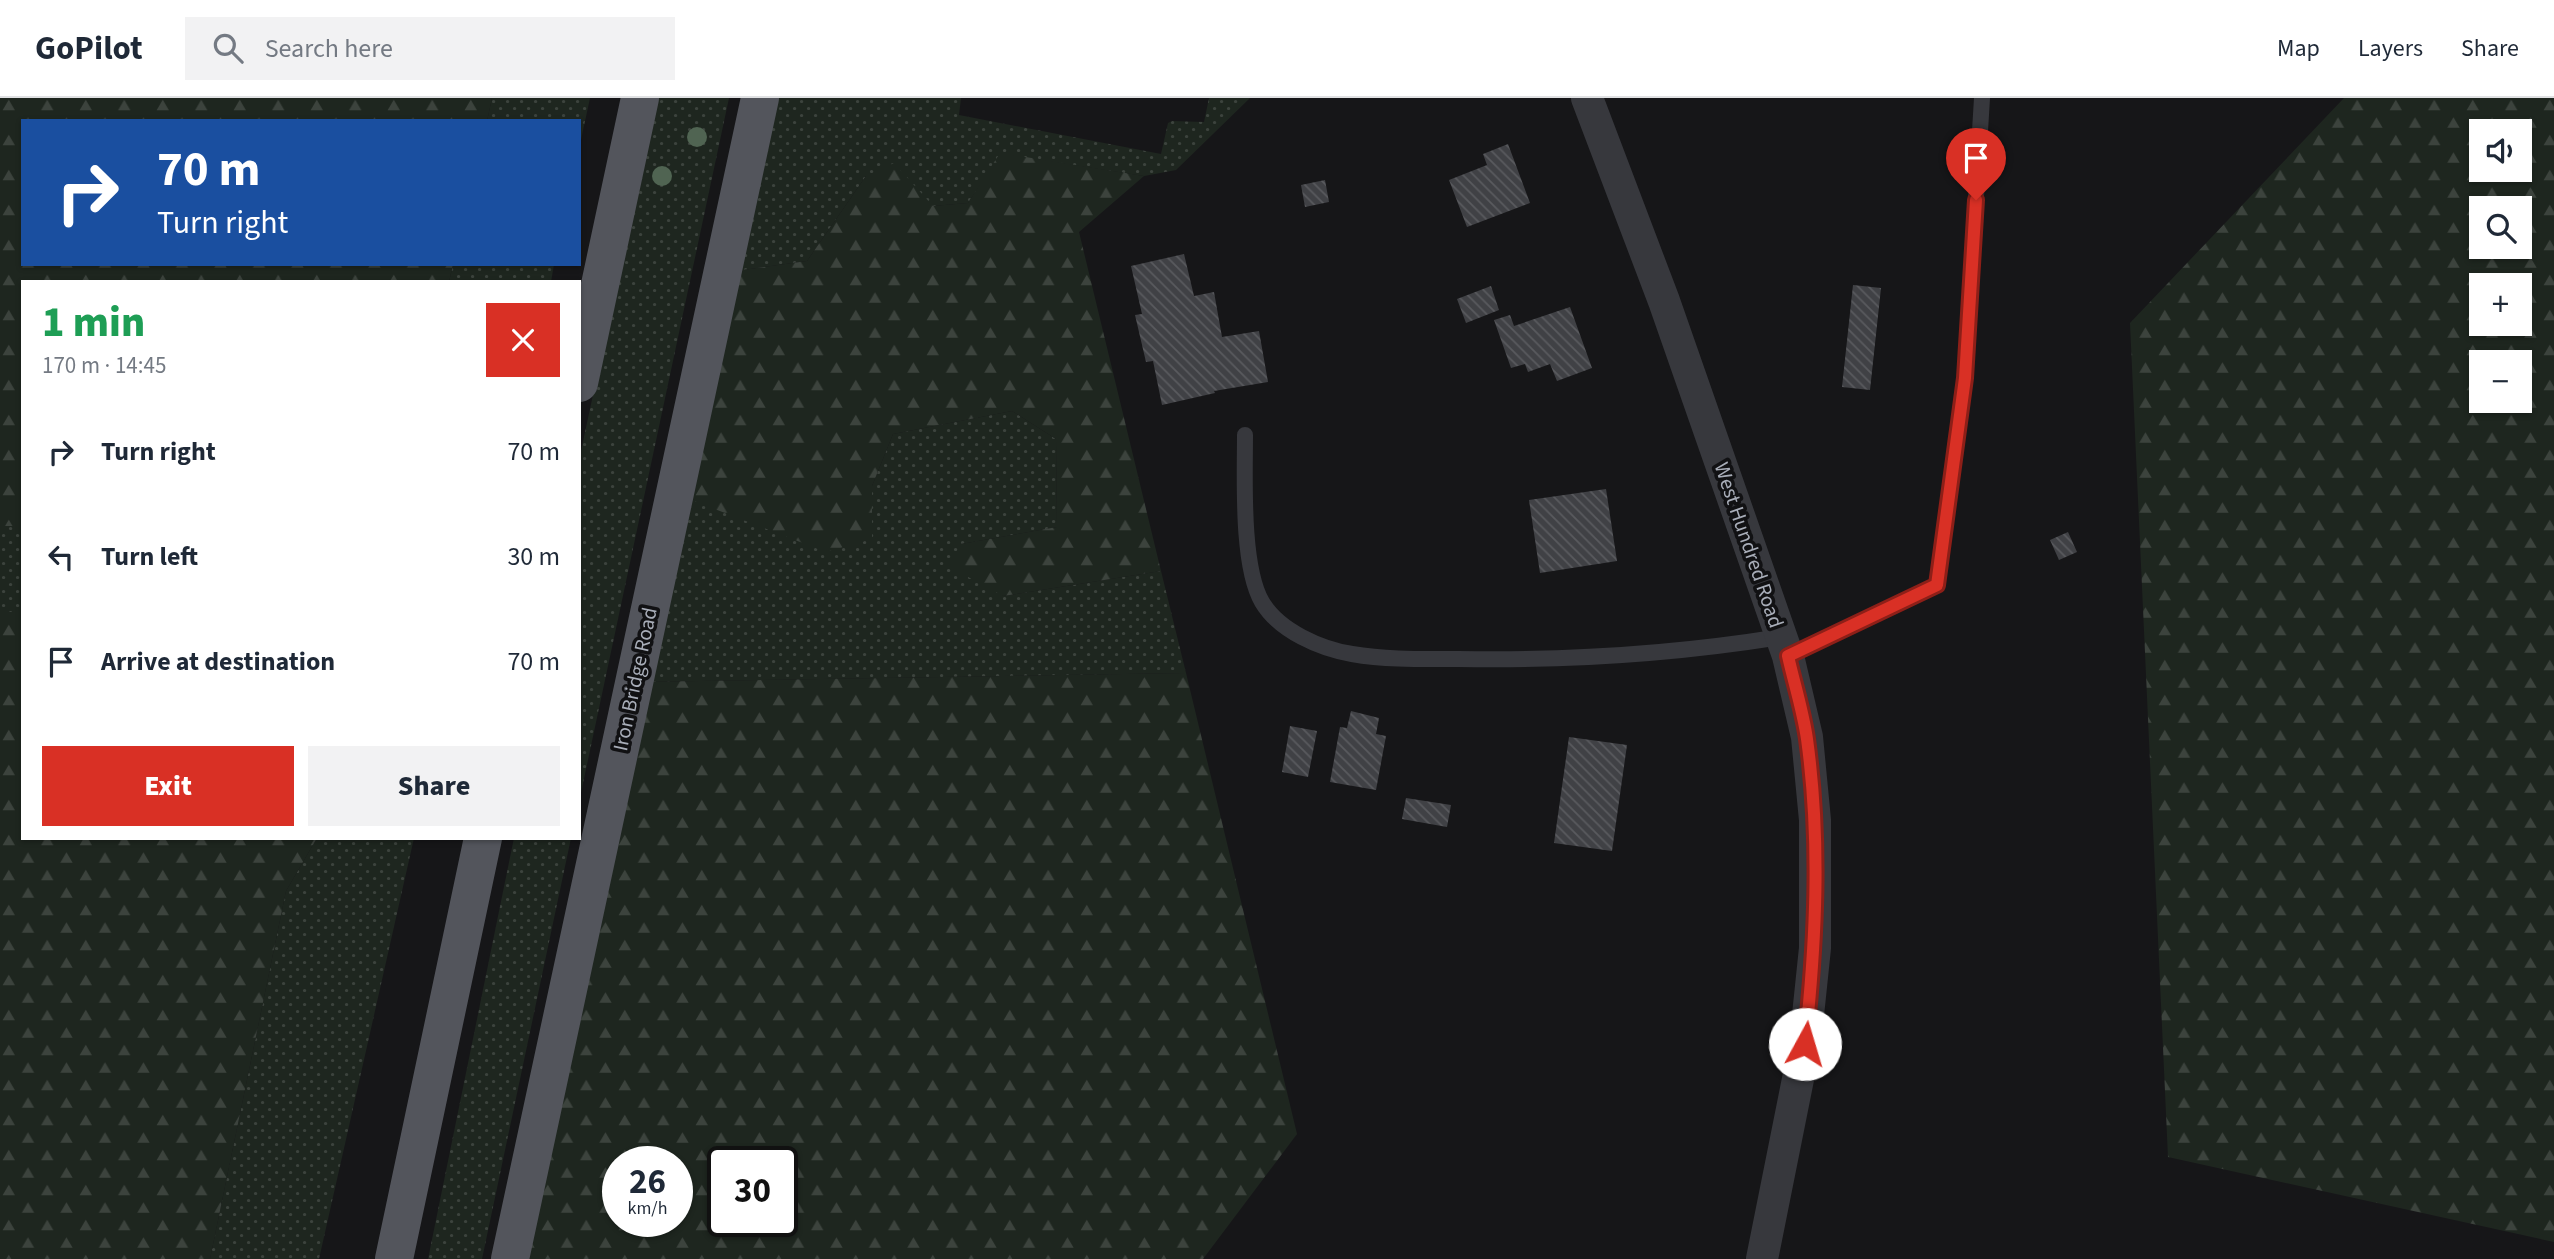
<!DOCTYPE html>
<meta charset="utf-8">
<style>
:root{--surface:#fff;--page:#f2f2f3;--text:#1f2937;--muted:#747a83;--line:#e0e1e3;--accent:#d93025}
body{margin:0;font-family:"Source Sans 3",sans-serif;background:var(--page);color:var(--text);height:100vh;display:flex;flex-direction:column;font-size:26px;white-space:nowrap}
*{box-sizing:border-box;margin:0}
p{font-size:23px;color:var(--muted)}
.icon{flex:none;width:38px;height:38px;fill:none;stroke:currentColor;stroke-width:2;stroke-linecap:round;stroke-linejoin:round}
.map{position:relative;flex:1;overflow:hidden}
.sheet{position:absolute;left:21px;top:182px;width:560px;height:560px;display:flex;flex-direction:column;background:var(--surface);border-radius:0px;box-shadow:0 2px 5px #0004}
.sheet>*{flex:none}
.hud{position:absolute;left:21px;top:21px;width:560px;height:147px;border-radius:0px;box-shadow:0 2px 5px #0004;background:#1a4fa0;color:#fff;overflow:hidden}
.buttons{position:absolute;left:2469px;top:21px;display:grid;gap:14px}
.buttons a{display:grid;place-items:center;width:63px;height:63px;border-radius:0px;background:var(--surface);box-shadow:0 2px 5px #0004;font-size:35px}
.speed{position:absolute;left:602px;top:1048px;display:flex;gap:14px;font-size:35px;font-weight:700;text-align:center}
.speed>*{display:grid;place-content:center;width:91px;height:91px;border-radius:50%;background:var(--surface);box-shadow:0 2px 5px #0004;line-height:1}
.speed small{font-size:18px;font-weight:400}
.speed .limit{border:4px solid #111;border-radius:10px;background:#fff;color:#111}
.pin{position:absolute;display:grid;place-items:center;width:60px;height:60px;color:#fff;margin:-72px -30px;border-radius:50% 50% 50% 0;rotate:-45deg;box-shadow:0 0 7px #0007}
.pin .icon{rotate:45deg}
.me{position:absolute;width:77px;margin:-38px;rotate:6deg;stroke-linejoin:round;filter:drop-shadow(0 0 5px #0008)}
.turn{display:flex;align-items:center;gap:24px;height:147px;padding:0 21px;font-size:32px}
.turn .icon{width:91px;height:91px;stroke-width:2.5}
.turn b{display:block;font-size:49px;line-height:60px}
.round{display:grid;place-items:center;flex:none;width:74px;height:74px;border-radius:0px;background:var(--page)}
.summary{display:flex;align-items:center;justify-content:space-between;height:119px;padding:0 21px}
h1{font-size:42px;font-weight:800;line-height:52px;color:#1e9e55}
.button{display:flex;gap:14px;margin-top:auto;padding:14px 21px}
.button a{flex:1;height:80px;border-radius:0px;background:var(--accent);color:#fff;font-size:28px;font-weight:800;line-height:80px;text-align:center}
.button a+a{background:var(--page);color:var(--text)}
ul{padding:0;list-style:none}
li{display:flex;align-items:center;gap:21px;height:105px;padding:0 21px}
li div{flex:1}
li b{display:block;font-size:26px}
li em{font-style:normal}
header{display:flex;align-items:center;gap:42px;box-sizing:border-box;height:98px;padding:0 35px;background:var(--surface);border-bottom:2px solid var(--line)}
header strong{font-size:33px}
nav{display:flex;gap:38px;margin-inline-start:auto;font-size:24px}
.search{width:490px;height:63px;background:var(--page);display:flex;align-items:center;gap:18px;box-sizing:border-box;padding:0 24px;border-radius:0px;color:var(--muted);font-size:26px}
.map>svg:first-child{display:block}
.grass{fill:url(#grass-dots)}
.forest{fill:url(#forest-firs);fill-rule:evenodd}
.building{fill:url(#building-back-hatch)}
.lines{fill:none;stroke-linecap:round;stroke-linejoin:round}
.lane{stroke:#37383d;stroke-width:16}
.street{stroke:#37383d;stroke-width:32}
.primary{stroke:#53555c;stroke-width:38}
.tree{fill:#506452}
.route-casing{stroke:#8d1f18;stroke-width:18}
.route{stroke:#d93025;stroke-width:12}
.labels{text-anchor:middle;stroke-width:7;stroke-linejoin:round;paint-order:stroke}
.street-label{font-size:21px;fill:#a8adb8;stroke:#111113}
</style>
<header>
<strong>GoPilot</strong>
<div class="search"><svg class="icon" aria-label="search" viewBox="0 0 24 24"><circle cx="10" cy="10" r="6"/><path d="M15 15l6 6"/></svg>Search here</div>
<nav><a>Map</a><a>Layers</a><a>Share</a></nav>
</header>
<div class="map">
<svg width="2554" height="1161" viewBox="0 0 2554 1161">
<defs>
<pattern id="grass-dots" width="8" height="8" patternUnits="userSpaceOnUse" patternTransform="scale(1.75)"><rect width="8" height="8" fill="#1e261f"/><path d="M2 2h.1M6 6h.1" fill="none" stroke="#3c433d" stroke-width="1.8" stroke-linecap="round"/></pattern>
<pattern id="forest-firs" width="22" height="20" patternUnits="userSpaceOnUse" patternTransform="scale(1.75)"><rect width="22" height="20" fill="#1e261f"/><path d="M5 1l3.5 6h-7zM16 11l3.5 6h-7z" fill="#3c433d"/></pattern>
<pattern id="building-back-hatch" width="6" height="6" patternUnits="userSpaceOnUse" patternTransform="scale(1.75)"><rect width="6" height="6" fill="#404145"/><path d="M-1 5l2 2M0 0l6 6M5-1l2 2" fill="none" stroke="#595a5e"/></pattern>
</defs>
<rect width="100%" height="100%" fill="#161618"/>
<path class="grass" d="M 492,0 L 590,0 L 579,51 L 579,23 L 487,23 Z
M 657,0 L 729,0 L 579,704 L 579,362 Z
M 762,0 L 961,0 L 959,17 L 1161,56 L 1168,25 L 1172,23 L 1204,24 L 1209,0 L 1250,0 L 1176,72 L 1144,78 L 1001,56 L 968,105 L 933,108 L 866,78 L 807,163 L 729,174 Z
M 453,166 L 554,166 L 551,184 L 449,184 Z
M 1012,313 L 1056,341 L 1057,429 L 961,446 L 1003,498 L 1161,473 L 1186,575 L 636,584 L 681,398 L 872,441 L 872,388 L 893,336 Z
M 0,428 L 23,428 L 23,514 L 0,514 Z
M 317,740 L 414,740 L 319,1161 L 210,1161 L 286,793 Z
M 514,740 L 571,740 L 482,1161 L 428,1161 Z"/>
<path class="forest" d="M 0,0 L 492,0 L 487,23 L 23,23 L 23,166 L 453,166 L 449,184 L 23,184 L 23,428 L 0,428 Z
M 2344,0 L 2554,0 L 2554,1144 L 2168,1059 L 2130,225 ZM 2482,33 L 2520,33 L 2520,72 L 2482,72 ZM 2482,110 L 2520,110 L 2520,149 L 2482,149 ZM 2482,187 L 2520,187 L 2520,226 L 2482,226 ZM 2482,264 L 2520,264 L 2520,303 L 2482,303 Z
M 1000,55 L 1144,78 L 1079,134 L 1161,473 L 1003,498 L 948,468 L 961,446 L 1057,429 L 1056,341 L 1012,313 L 893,336 L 872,388 L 872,441 L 826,454 L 681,398 L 729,174 L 807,163 L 866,78 L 894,65 L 933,108 L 968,105 Z
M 0,514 L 23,514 L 23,740 L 317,740 L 286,793 L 210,1161 L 0,1161 Z
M 1186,575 L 1297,1036 L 1203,1161 L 512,1161 L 636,584 ZM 618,1064 L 677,1064 L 677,1124 L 618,1124 ZM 723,1064 L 782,1064 L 782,1124 L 723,1124 Z"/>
<path class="building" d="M 1508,46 L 1530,105 L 1467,129 L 1449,82 L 1487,67 L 1483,56 Z
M 1325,82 L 1329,104 L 1305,109 L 1301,87 Z
M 1184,156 L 1194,198 L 1214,194 L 1222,239 L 1259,233 L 1268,284 L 1214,293 L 1215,295 L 1162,307 L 1153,263 L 1146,264 L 1135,217 L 1142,216 L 1131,168 Z
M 1853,187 L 1881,190 L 1870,292 L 1842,289 Z
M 1491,188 L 1499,212 L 1466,225 L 1457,201 Z
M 1570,209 L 1592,270 L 1557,283 L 1550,266 L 1528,274 L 1525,266 L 1511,270 L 1494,222 L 1510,217 L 1514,228 Z
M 1606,391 L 1617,463 L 1540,475 L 1529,402 Z
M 2068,434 L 2077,454 L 2059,462 L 2050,442 Z
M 1351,613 L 1379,620 L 1376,636 L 1386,638 L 1376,692 L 1330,684 L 1340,629 L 1347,630 Z
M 1290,628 L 1317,633 L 1308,679 L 1282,674 Z
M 1569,639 L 1627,647 L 1612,753 L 1554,745 Z
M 1406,700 L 1451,707 L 1447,729 L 1402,721 Z"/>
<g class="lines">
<path class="lane" d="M 1245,337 C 1245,379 1241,468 1262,504 C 1279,533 1321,551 1352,556 C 1387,562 1423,561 1458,561 C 1566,563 1675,556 1781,539
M 1788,558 L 1937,487 L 1965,280 L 1982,0"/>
<path class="street" d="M 1587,0 L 1664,203 L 1788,558 L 1807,639 L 1815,722 L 1815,850 L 1805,946 L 1762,1161"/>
<path class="primary" d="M 579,285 L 640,0
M 394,1161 L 483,740
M 510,1161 L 760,0"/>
</g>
<g class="tree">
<circle cx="697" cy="39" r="10"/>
<circle cx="662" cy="78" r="10"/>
</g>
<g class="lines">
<g class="route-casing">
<path id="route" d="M 1805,946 C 1816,844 1821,743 1807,641 C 1803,613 1794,585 1788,558 L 1937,487 L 1965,280 L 1976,102"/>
</g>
<use href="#route" class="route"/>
</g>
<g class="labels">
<g class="street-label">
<text transform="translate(1749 447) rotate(71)" y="7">West Hundred Road</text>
<text transform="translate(635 581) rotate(-78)" y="7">Iron Bridge Road</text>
</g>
</g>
</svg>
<div class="buttons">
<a><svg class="icon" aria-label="sound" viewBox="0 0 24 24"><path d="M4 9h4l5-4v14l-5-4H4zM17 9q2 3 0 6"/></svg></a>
<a><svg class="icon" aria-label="search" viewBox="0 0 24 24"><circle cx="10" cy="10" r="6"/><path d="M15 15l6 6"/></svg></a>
<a>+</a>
<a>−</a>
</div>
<div class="speed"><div>26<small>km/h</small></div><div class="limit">30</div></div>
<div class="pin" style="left:1976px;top:102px;background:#d93025"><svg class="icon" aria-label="arrive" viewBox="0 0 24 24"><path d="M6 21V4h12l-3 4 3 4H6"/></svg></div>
<svg class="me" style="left:1805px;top:946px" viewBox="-20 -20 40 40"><circle r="19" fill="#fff"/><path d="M0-13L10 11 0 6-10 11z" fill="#d93025"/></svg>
<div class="hud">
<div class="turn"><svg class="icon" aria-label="right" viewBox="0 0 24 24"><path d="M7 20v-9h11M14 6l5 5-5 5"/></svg><div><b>70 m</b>Turn right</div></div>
</div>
<section class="sheet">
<div class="summary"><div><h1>1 min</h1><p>170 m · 14:45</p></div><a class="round" style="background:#d93025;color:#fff"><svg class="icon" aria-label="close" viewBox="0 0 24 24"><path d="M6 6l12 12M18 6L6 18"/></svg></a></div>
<ul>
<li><svg class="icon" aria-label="right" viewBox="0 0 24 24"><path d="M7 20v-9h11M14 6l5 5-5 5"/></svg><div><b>Turn right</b></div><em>70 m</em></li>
<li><svg class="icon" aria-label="left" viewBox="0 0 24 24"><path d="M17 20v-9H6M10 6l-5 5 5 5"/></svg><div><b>Turn left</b></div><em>30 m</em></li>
<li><svg class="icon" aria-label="arrive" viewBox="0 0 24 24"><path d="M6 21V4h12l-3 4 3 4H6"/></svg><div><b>Arrive at destination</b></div><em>70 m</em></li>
</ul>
<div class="button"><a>Exit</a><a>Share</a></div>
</section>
</div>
